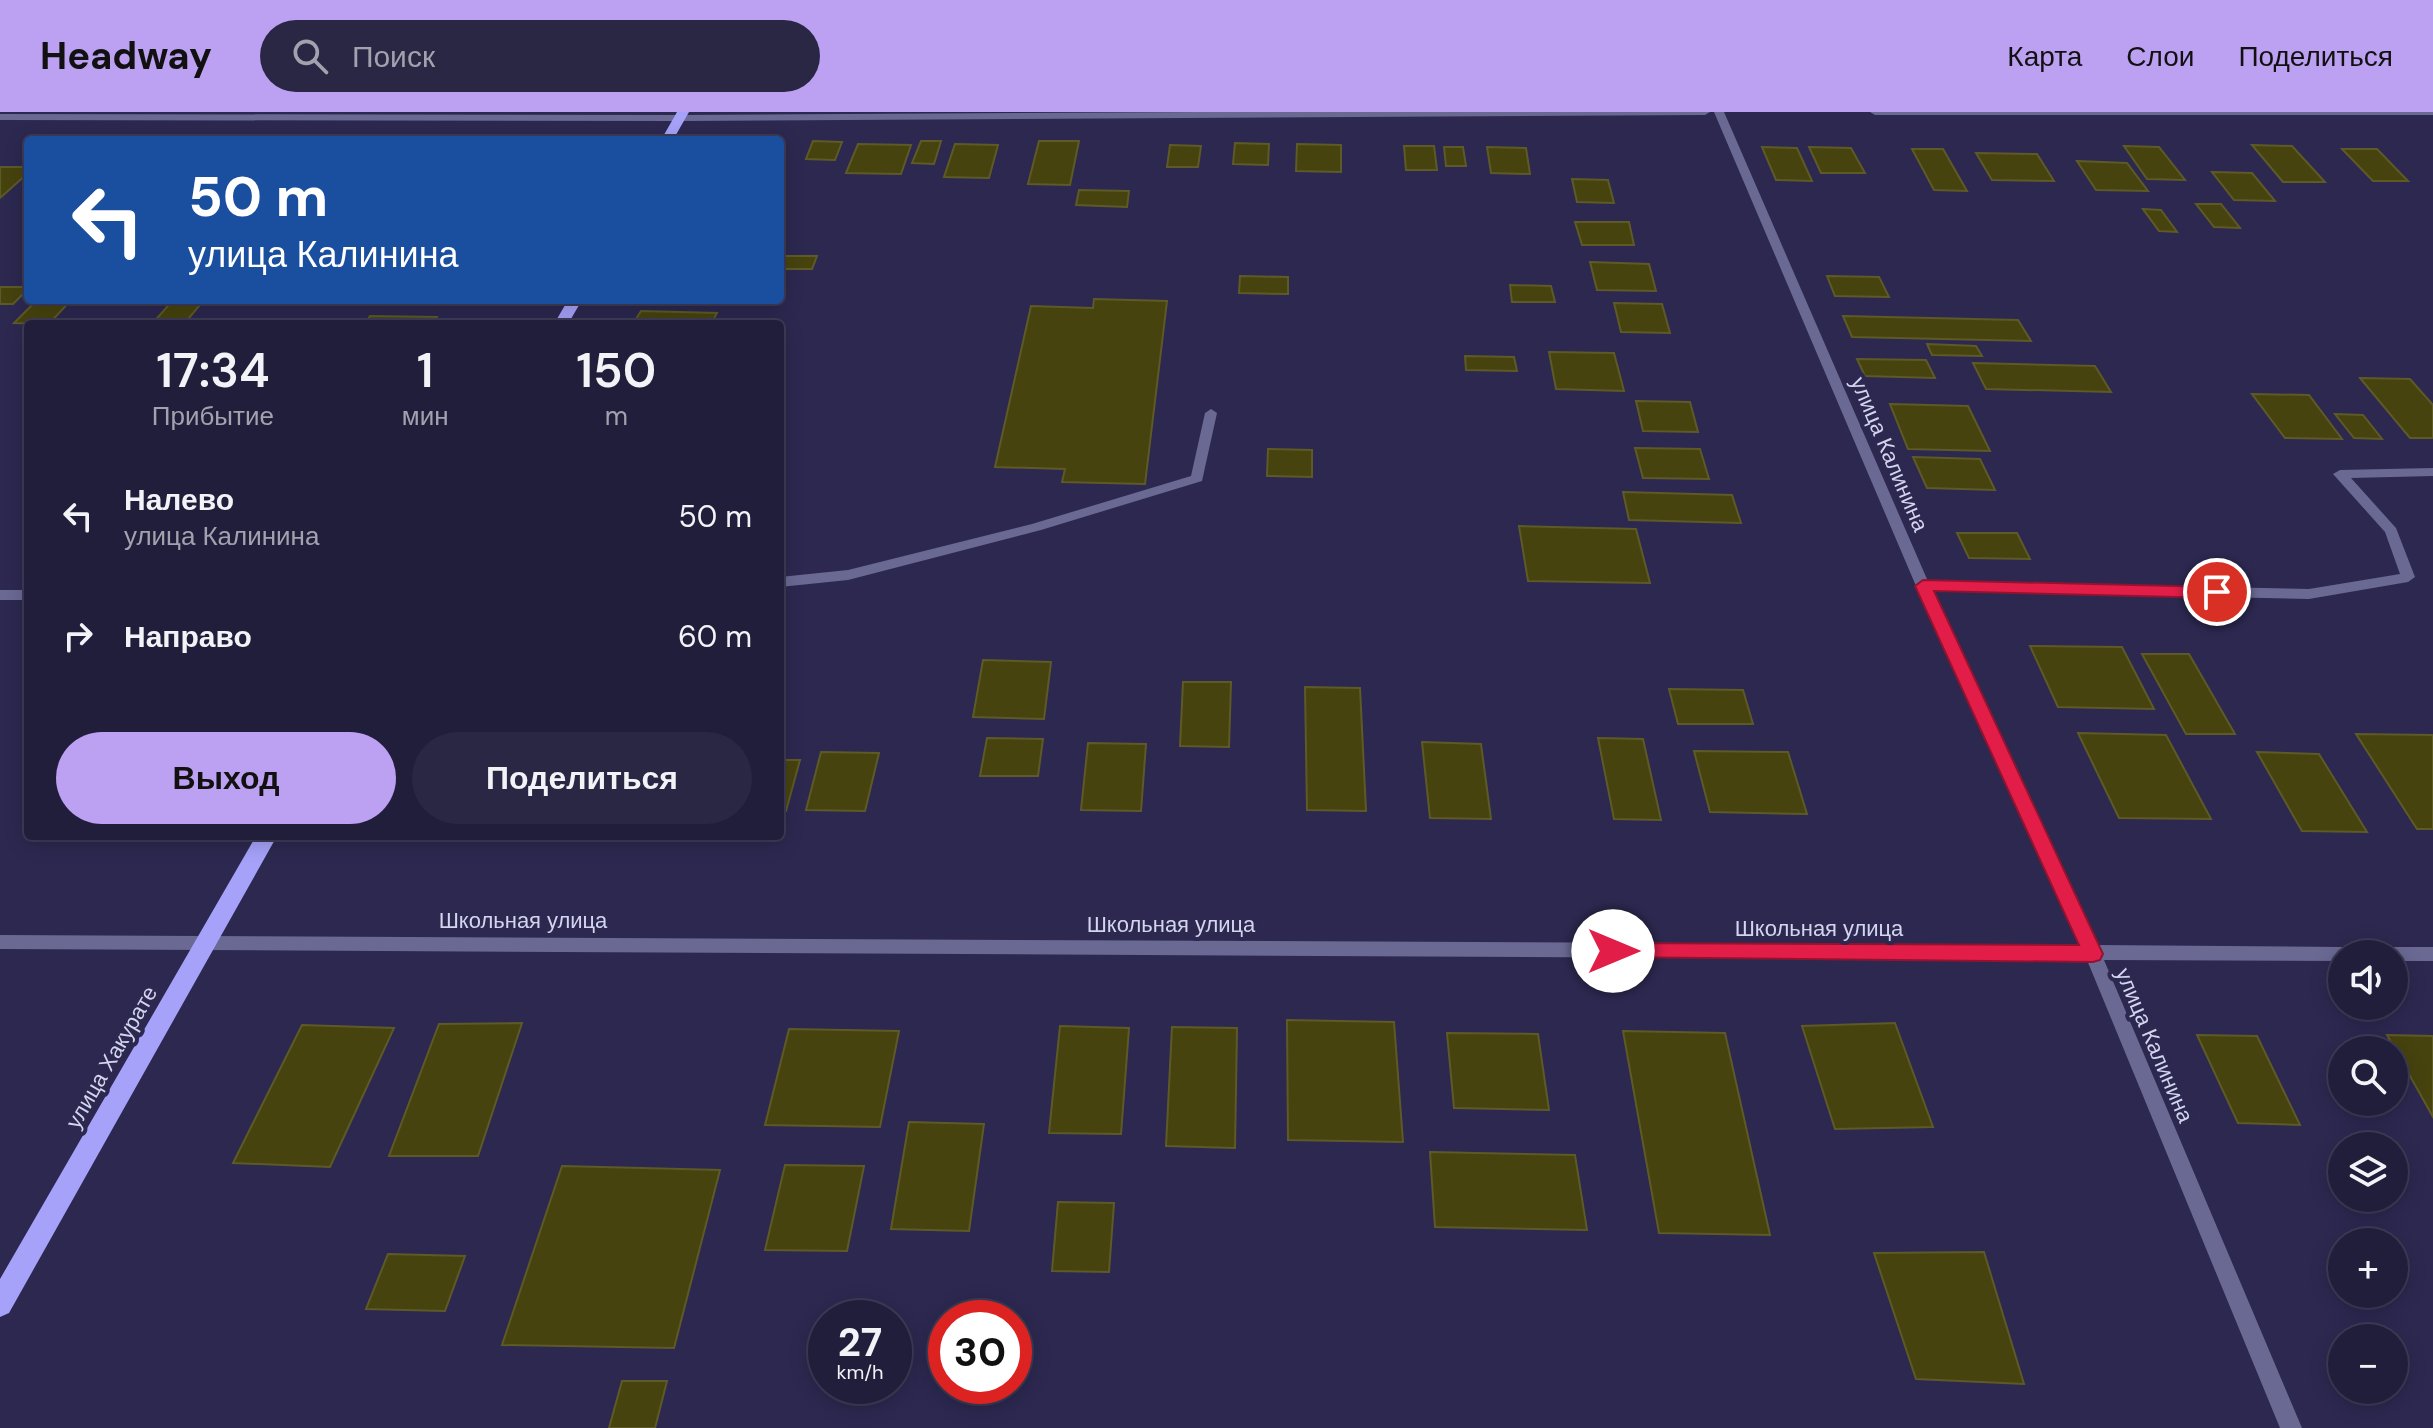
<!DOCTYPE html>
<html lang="ru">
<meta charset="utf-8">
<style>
:root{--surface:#211e3c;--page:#292743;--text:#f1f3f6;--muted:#a2a2af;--line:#3e3c56;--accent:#bca0f2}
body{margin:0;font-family:"DM Sans",sans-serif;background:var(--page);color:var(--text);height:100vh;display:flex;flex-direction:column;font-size:30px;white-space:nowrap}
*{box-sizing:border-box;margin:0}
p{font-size:26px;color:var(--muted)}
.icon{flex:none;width:44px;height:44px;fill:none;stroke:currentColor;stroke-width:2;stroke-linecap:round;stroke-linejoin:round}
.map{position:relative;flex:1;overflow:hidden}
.panel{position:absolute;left:24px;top:208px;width:760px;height:520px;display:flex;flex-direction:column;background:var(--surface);border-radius:8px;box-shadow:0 4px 20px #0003,0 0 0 2px var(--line)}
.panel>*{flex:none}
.guide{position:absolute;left:24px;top:24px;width:760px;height:168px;border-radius:8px;box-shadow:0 4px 20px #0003,0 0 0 2px var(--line);background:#1a4fa0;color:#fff;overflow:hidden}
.buttons{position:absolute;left:2328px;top:828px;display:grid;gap:16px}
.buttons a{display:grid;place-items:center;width:80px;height:80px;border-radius:50%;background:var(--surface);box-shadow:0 4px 20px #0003,0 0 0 2px var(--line);font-size:40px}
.speed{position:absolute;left:808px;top:1188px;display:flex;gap:16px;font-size:40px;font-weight:700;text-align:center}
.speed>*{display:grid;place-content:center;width:104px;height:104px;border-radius:50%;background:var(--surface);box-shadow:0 4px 20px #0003,0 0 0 2px var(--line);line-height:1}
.speed small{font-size:20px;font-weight:400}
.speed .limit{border:12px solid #d22;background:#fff;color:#111}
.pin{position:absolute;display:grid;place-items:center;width:68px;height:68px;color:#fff;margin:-34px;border:4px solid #fff;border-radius:50%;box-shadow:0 2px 8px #0007}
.me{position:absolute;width:88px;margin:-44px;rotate:90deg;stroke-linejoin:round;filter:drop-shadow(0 0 6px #0008)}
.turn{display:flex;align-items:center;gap:28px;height:168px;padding:0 32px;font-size:36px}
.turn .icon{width:104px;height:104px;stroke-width:2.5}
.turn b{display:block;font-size:56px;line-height:68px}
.eta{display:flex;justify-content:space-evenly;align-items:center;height:136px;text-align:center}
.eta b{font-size:48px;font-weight:600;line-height:56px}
.button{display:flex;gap:16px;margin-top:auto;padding:16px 32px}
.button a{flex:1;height:92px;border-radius:48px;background:var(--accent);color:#111;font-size:32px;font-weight:600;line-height:92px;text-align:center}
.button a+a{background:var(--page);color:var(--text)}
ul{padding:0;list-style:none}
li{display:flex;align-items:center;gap:24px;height:120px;padding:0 32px}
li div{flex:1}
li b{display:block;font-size:30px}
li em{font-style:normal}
header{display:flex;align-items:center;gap:48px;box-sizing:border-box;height:112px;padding:0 40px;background:var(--accent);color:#111}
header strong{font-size:38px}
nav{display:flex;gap:44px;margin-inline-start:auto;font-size:28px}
.search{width:560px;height:72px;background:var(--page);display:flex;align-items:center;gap:20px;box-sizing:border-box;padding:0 28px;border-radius:44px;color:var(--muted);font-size:30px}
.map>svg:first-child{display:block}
.building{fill:#47430f;stroke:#5d5a27;stroke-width:2}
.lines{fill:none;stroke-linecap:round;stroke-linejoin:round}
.service{fill:#6a6994;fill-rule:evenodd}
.minor{fill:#6a6994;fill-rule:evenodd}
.primary{fill:#a6a2f9;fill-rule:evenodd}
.route{fill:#e11d48;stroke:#92132f;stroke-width:2}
.labels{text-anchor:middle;stroke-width:8;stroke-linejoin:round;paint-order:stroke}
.street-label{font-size:22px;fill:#d3d4ee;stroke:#2c2850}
</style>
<header>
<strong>Headway</strong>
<div class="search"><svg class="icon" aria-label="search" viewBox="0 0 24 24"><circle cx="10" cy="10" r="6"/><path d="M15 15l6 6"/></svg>Поиск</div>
<nav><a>Карта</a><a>Слои</a><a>Поделиться</a></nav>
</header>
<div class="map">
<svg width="2433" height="1316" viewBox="0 0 2433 1316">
<rect width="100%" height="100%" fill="#2c2850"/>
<path class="building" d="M 813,29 L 842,30 L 835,48 L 806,47 Z
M 921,29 L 941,29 L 934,52 L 912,51 Z
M 1039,29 L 1079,29 L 1070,73 L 1028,72 Z
M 1235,31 L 1269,32 L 1268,53 L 1233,52 Z
M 858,32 L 911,33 L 901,62 L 846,61 Z
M 955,32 L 998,33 L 989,66 L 944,65 Z
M 1297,32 L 1341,33 L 1341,60 L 1296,59 Z
M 1170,33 L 1201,34 L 1198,55 L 1167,55 Z
M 2252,33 L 2292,34 L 2325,70 L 2283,70 Z
M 1404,34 L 1434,34 L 1437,58 L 1406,58 Z
M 2124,34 L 2159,35 L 2185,68 L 2147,67 Z
M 1444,35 L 1463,35 L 1466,54 L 1446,54 Z
M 1487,35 L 1526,36 L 1530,62 L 1491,61 Z
M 1762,35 L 1797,36 L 1812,69 L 1776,68 Z
M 1809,35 L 1851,36 L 1865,61 L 1821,61 Z
M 1912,37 L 1943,37 L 1967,79 L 1934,78 Z
M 2342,37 L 2377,37 L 2408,69 L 2373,69 Z
M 1976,41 L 2037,42 L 2054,69 L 1992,68 Z
M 2077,49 L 2127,51 L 2148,79 L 2096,78 Z
M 0,55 L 28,55 L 28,61 L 0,86 Z
M 2212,60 L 2252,61 L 2275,89 L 2234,88 Z
M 1572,67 L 1608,68 L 1614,91 L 1577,90 Z
M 1079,78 L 1129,79 L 1127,95 L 1076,93 Z
M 2196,92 L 2221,92 L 2240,116 L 2214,115 Z
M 2143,97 L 2161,98 L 2177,120 L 2159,119 Z
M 1575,110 L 1629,110 L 1634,133 L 1582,133 Z
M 780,144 L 817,144 L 812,157 L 780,157 Z
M 1590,150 L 1649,152 L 1656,179 L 1597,178 Z
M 1240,164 L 1288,165 L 1288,182 L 1239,181 Z
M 1827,164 L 1879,165 L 1889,185 L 1835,184 Z
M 1510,173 L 1551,174 L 1555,190 L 1512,190 Z
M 0,175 L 28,175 L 28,177 L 13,192 L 0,192 Z
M 1094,187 L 1167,189 L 1145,372 L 1062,370 L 1065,357 L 995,355 L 1031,194 L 1093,196 Z
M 37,188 L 71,188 L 49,212 L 14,211 Z
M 173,188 L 204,188 L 184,212 L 152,212 Z
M 1614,191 L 1662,192 L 1670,221 L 1621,220 Z
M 641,199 L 717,201 L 711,212 L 633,212 Z
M 370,204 L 437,205 L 433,212 L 365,212 Z
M 1843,204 L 2018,208 L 2031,229 L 1852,225 Z
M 1927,232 L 1976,234 L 1982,244 L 1932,243 Z
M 1549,240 L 1614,241 L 1624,279 L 1556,277 Z
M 1465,244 L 1514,245 L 1517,259 L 1466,258 Z
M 1857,247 L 1926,248 L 1935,266 L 1865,264 Z
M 1973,251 L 2095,254 L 2111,280 L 1986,277 Z
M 2360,266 L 2410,267 L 2433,293 L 2433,326 L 2410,326 Z
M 2252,282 L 2309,283 L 2342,327 L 2285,326 Z
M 1636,289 L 1690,290 L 1698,320 L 1643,319 Z
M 1890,292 L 1968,294 L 1990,339 L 1908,337 Z
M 2335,302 L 2363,303 L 2382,327 L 2354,326 Z
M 1635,336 L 1700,337 L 1709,367 L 1643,366 Z
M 1268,337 L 1312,338 L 1312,365 L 1267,364 Z
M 1913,345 L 1980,347 L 1995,378 L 1927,376 Z
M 1623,380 L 1732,383 L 1741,411 L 1629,408 Z
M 1519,414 L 1636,417 L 1650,471 L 1528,469 Z
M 1957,421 L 2017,421 L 2030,447 L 1969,446 Z
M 2030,534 L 2122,535 L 2154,597 L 2058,595 Z
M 2142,542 L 2189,542 L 2235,622 L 2186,622 Z
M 983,548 L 1051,550 L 1044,607 L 973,605 Z
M 1183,570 L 1231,570 L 1229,635 L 1180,634 Z
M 1305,575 L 1360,576 L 1366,699 L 1307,698 Z
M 1669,577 L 1743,578 L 1753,612 L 1678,612 Z
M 2078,621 L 2166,623 L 2211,707 L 2119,706 Z
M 2356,622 L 2433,623 L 2433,717 L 2417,717 Z
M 987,626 L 1043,627 L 1038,664 L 980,664 Z
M 1598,626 L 1643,627 L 1661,708 L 1614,707 Z
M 1422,630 L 1481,632 L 1491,707 L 1430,706 Z
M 1088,631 L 1146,632 L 1141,699 L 1081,698 Z
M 1694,639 L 1788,640 L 1807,702 L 1710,700 Z
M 821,640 L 879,641 L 865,699 L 806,698 Z
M 2257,640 L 2319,642 L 2367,720 L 2302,719 Z
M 780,648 L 800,648 L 786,699 L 780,699 Z
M 1287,908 L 1394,910 L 1403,1030 L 1288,1028 Z
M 522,911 L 478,1044 L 389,1044 L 439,912 Z
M 1895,911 L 1933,1015 L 1835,1017 L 1802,914 Z
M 302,913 L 394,916 L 330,1055 L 233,1051 Z
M 1060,914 L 1129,916 L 1121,1022 L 1049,1021 Z
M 1172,915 L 1237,916 L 1235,1036 L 1166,1034 Z
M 789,917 L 899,919 L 880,1015 L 765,1013 Z
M 1623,919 L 1725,921 L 1770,1123 L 1659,1121 Z
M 1447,921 L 1538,922 L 1549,998 L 1454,996 Z
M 2197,923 L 2257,924 L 2300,1013 L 2238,1011 Z
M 2387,923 L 2433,924 L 2433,1005 Z
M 909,1010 L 984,1012 L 969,1119 L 891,1117 Z
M 1430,1040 L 1575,1043 L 1587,1118 L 1435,1115 Z
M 785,1053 L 864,1054 L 847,1139 L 765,1138 Z
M 562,1054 L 720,1058 L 674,1236 L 502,1233 Z
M 1058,1090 L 1114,1091 L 1109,1160 L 1052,1159 Z
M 1984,1140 L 2024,1272 L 1916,1267 L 1874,1141 Z
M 388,1142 L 465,1144 L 445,1199 L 366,1197 Z
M 622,1269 L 667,1269 L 655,1316 L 609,1316 Z"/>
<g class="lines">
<path class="service" d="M 1211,297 L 1217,301 L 1202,369 L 1041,418 L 848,468 L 780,475 L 780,465 L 848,458 L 1032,412 L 1191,364 L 1205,301 Z
M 2433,356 L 2433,364 L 2351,366 L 2396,416 L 2415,465 L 2408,470 L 2309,487 L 1923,479 L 1916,474 L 1923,469 L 2309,477 L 2400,462 L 2385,420 L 2333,362 L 2340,358 Z
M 0,478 L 28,478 L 28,488 L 0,488 Z"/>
<path class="minor" d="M 1197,0 L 1710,0 L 1705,3 L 680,9 L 0,8 L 0,2 L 680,3 Z
M 1714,0 L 1724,0 L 1930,474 L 2098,833 L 2342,835 L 2348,837 L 2351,842 L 2342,842 L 2342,849 L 2104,848 L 2302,1316 L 2280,1316 L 2087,848 L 0,837 L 0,823 L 2080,833 L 1916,474 Z
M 1870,0 L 2433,0 L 2433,3 L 1875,3 Z
M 2394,835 L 2433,835 L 2433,849 L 2394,849 L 2394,842 L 2385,842 L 2388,837 Z"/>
<path class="primary" d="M 677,0 L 689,0 L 673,28 L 661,28 Z
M 568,188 L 582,188 L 568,212 L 554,212 Z
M 256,724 L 277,724 L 9,1201 L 0,1205 L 0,1167 Z"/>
</g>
<path class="route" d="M 1923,468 L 2217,475 L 2225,480 L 2217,486 L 1934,479 L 2103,842 L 2100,848 L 2093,850 L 1606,845 L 1603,839 L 1606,833 L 1613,831 L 2079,833 L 1915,474 Z"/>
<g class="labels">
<g class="street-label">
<text transform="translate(1890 342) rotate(67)" y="8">улица Калинина</text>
<text x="523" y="816">Школьная улица</text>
<text x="1171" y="820">Школьная улица</text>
<text x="1819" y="824">Школьная улица</text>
<text transform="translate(2155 933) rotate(67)" y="8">улица Калинина</text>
<text transform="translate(111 945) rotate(-60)" y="8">улица Хакурате</text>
</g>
</g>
</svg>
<div class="buttons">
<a><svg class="icon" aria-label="sound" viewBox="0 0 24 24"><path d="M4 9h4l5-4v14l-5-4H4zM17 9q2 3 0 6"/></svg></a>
<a><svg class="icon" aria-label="search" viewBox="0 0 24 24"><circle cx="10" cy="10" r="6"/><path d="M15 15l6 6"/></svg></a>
<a><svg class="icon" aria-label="layers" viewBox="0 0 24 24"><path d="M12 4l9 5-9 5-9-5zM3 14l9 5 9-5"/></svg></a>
<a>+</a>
<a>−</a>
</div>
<div class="speed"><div>27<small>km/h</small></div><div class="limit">30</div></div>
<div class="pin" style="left:2217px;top:480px;background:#d93025"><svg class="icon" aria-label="arrive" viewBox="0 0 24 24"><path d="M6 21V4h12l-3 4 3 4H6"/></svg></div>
<svg class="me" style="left:1613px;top:839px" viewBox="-20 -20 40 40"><circle r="19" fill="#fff"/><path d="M0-13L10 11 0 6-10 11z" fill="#e11d48"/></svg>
<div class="guide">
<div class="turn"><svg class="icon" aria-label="left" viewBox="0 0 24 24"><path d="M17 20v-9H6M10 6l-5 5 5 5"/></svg><div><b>50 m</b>улица Калинина</div></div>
</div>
<section class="panel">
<div class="eta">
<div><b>17:34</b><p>Прибытие</p></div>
<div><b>1</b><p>мин</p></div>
<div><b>150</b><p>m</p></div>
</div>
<ul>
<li><svg class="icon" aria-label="left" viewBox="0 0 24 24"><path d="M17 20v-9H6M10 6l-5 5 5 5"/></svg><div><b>Налево</b><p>улица Калинина</p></div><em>50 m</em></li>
<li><svg class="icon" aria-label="right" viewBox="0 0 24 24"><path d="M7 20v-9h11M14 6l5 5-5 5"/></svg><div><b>Направо</b></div><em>60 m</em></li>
</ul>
<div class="button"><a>Выход</a><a>Поделиться</a></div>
</section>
</div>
